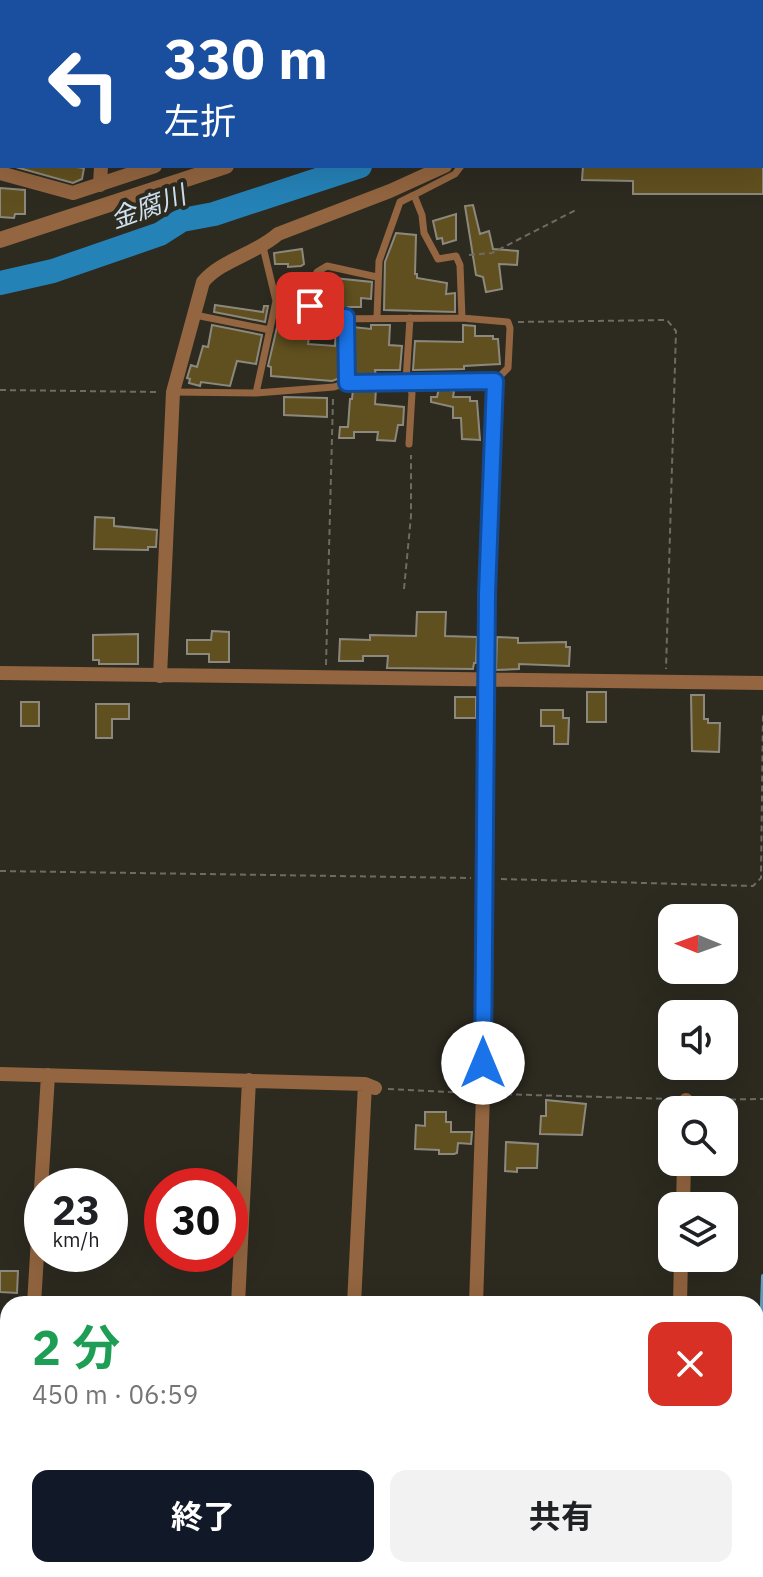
<!DOCTYPE html>
<html lang="ja">
<meta charset="utf-8">
<style>
:root{--surface:#fff;--page:#f2f2f2;--text:#202124;--muted:#757577;--accent:#111827}
body{margin:0;font-family:"IBM Plex Sans","Noto Sans JP",sans-serif;background:var(--page);color:var(--text);height:100vh;display:flex;flex-direction:column;font-size:30px;white-space:nowrap}
*{box-sizing:border-box;margin:0}
p{font-size:26px;color:var(--muted)}
.icon{flex:none;width:44px;height:44px;fill:none;stroke:currentColor;stroke-width:2;stroke-linecap:round;stroke-linejoin:round}
.map{position:relative;flex:1;overflow:hidden}
.drawer{position:absolute;left:0px;top:1296px;width:764px;height:282px;display:flex;flex-direction:column;background:var(--surface);border-radius:24px 24px 0 0;box-shadow:0 8px 32px #0002}
.drawer>*{flex:none}
.top-card{position:absolute;left:0px;top:0px;width:764px;height:168px;box-shadow:0 8px 32px #0002;background:#1a4fa0;color:#fff;overflow:hidden}
.needle{width:52px;rotate:271deg}
.fabs{position:absolute;left:658px;top:904px;display:grid;gap:16px}
.fabs a{display:grid;place-items:center;width:80px;height:80px;border-radius:16px;background:var(--surface);box-shadow:0 8px 32px #0002;font-size:40px}
.speed{position:absolute;left:24px;top:1168px;display:flex;gap:16px;font-size:40px;font-weight:700;text-align:center}
.speed>*{display:grid;place-content:center;width:104px;height:104px;border-radius:50%;background:var(--surface);box-shadow:0 8px 32px #0002;line-height:1}
.speed small{font-size:20px;font-weight:400}
.speed .limit{border:12px solid #d22;background:#fff;color:#111}
.pin{position:absolute;display:grid;place-items:center;width:68px;height:68px;color:#fff;margin:-34px;border-radius:16px;box-shadow:0 4px 12px #0006}
.me{position:absolute;width:88px;margin:-44px;rotate:0deg;stroke-linejoin:round;filter:drop-shadow(0 0 6px #0008)}
.turn{display:flex;align-items:center;gap:28px;height:168px;padding:0 32px;font-size:36px}
.turn .icon{width:104px;height:104px;stroke-width:2.5}
.turn b{display:block;font-size:56px;line-height:68px}
.round{display:grid;place-items:center;flex:none;width:84px;height:84px;border-radius:16px;background:var(--page)}
.headline{display:flex;align-items:center;justify-content:space-between;height:136px;padding:0 32px}
h1{font-size:48px;font-weight:700;line-height:60px;color:#1e9e55}
.button{display:flex;gap:16px;margin-top:auto;padding:16px 32px}
.button a{flex:1;height:92px;border-radius:16px;background:var(--accent);color:#fff;font-size:32px;font-weight:700;line-height:92px;text-align:center}
.button a+a{background:var(--page);color:var(--text)}
.map>svg:first-child{display:block}
.lines{fill:none;stroke-linecap:round;stroke-linejoin:round}
.stream{stroke:#5d9ec1;stroke-width:4}
.river{stroke:#2582b7;stroke-width:24}
.building{fill:#61501f;stroke:#8c887d;stroke-width:2}
.path{stroke:#6e6b63;stroke-width:2;stroke-dasharray:6 4;stroke-linecap:butt}
.service{stroke:#936540;stroke-width:7}
.minor{stroke:#936540;stroke-width:14}
.tertiary{stroke:#936540;stroke-width:16}
.trunk{stroke:#fab378;stroke-width:22}
.motorway{stroke:#f7c9a6;stroke-width:24}
.route-casing{stroke:#114b97;stroke-width:20}
.route{stroke:#1a73e8;stroke-width:14}
.labels{text-anchor:middle;stroke-width:8;stroke-linejoin:round;paint-order:stroke}
.water-label{font-size:26px;font-style:italic;fill:#cde1f0;stroke:#2d2a20}
</style>
<div class="map">
<svg width="763" height="1577" viewBox="0 0 763 1577">
<rect width="100%" height="100%" fill="#2d2a20"/>
<g class="lines">
<path class="stream" d="M 756,1518 L 761,1489 L 757,1446 L 763,1276
M 753,1570 L 753,1577"/>
<path class="river" d="M 652,2 L 655,0
M 0,283 L 53,271 L 160,234 L 182,220 L 214,214 L 360,166"/>
</g>
<path class="building" d="M 12,166 L 69,166 L 84,168 L 82,179 L 73,183 Z
M 583,166 L 763,166 L 763,194 L 633,194 L 633,181 L 582,180 Z
M 0,188 L 25,190 L 25,214 L 15,214 L 14,218 L 0,217 Z
M 473,205 L 480,234 L 489,231 L 493,249 L 518,251 L 517,265 L 499,264 L 502,289 L 486,292 L 483,277 L 476,275 L 465,206 Z
M 456,214 L 456,240 L 443,244 L 442,238 L 437,239 L 433,221 Z
M 396,233 L 416,235 L 415,274 L 417,274 L 417,278 L 447,283 L 446,294 L 455,293 L 455,312 L 384,310 L 385,262 Z
M 302,249 L 304,264 L 301,266 L 288,267 L 288,264 L 275,264 L 274,253 Z
M 334,278 L 372,282 L 371,299 L 361,298 L 361,307 L 348,307 L 347,311 L 342,312 L 325,312 L 327,280 Z
M 215,305 L 263,312 L 264,306 L 268,306 L 265,322 L 214,312 Z
M 297,306 L 297,327 L 310,329 L 308,344 L 335,346 L 336,325 L 340,325 L 340,378 L 332,381 L 271,376 L 271,367 L 268,366 L 281,310 L 283,307 Z
M 212,325 L 262,335 L 256,364 L 237,361 L 230,386 L 201,382 L 200,386 L 189,383 L 190,379 L 187,378 L 191,365 L 197,367 L 203,346 L 208,347 Z
M 371,325 L 390,325 L 389,345 L 402,346 L 400,370 L 375,370 L 376,376 L 353,376 L 353,327 L 371,329 Z
M 463,325 L 475,326 L 475,336 L 493,336 L 493,339 L 498,339 L 500,364 L 464,366 L 464,369 L 413,370 L 415,341 L 463,342 Z
M 439,388 L 454,391 L 453,397 L 470,397 L 470,401 L 477,401 L 480,440 L 462,439 L 461,418 L 453,418 L 453,407 L 431,402 L 431,397 L 437,397 Z
M 353,389 L 376,389 L 375,404 L 404,407 L 403,425 L 398,425 L 395,441 L 377,440 L 378,432 L 354,432 L 354,438 L 339,438 L 340,427 L 348,427 L 350,399 L 352,399 Z
M 284,397 L 327,398 L 327,417 L 284,415 Z
M 95,517 L 114,518 L 114,526 L 157,530 L 156,547 L 148,547 L 148,550 L 94,549 Z
M 417,612 L 446,612 L 445,636 L 477,637 L 476,663 L 474,663 L 473,669 L 387,668 L 388,656 L 363,656 L 363,661 L 339,661 L 340,639 L 370,640 L 370,635 L 416,636 Z
M 212,631 L 229,632 L 229,662 L 209,662 L 209,654 L 187,654 L 187,640 L 211,640 Z
M 138,634 L 138,664 L 99,664 L 99,660 L 93,660 L 93,635 Z
M 497,637 L 518,638 L 518,643 L 566,642 L 566,647 L 570,647 L 569,666 L 519,664 L 519,669 L 496,670 Z
M 587,692 L 606,692 L 606,722 L 587,722 Z
M 691,695 L 704,695 L 704,719 L 708,719 L 708,723 L 720,723 L 719,752 L 692,751 Z
M 455,697 L 476,697 L 476,718 L 455,718 Z
M 21,702 L 39,702 L 39,726 L 21,726 Z
M 96,704 L 129,704 L 129,719 L 112,719 L 112,738 L 96,738 Z
M 541,710 L 563,710 L 563,718 L 569,718 L 568,744 L 554,744 L 554,726 L 541,726 Z
M 546,1100 L 586,1104 L 582,1135 L 540,1134 L 541,1116 L 546,1116 Z
M 425,1112 L 446,1112 L 446,1122 L 451,1122 L 451,1132 L 472,1132 L 471,1144 L 458,1143 L 457,1153 L 454,1154 L 439,1154 L 439,1150 L 415,1149 L 416,1125 L 425,1126 Z
M 506,1142 L 538,1144 L 537,1168 L 517,1168 L 517,1172 L 505,1171 Z
M 0,1271 L 18,1271 L 17,1293 L 0,1292 Z"/>
<g class="lines">
<path class="path" d="M 469,255 L 492,253 L 576,210
M 518,322 L 667,320 L 676,331 L 666,669
M 0,390 L 159,392
M 404,589 L 411,516 L 411,455
M 326,665 L 333,399
M 0,871 L 471,878
M 501,879 L 753,886 L 761,878 L 763,712
M 388,1089 L 470,1093
M 496,1094 L 670,1099
M 700,1100 L 763,1099
M 450,1570 L 480,1577
M 419,1577 L 421,1570"/>
<path class="service" d="M 310,299 L 317,272 L 327,266 L 377,277
M 276,301 L 310,299 L 310,306 L 322,319 L 462,318
M 195,315 L 270,330
M 346,317 L 347,383
M 377,317 L 379,261 L 400,202 L 414,195
M 173,392 L 256,393 L 334,387 L 347,383 L 495,381 L 508,368 L 510,328 L 508,322 L 462,318 L 460,265 L 456,256 L 438,259 L 424,233 L 422,215 L 414,195 L 455,174 L 461,166
M 256,393 L 276,301 L 263,247
M 409,444 L 412,393 L 406,381 L 410,318"/>
<path class="minor" d="M 121,2 L 122,0
M 326,2 L 326,0
M 439,2 L 439,0
M 717,2 L 720,0
M 0,8 L 2,9
M 0,173 L 73,193 L 155,166
M 100,185 L 101,166
M 0,673 L 763,683
M 160,676 L 173,392 L 203,282 C 221,260 254,255 278,234 L 390,191 L 445,166
M 0,1074 L 365,1084 L 375,1088
M 686,1110 L 686,1100
M 683,1206 L 684,1162
M 34,1304 L 48,1075
M 238,1304 L 249,1080
M 354,1304 L 365,1084
M 476,1304 L 483,1094 L 487,594 L 495,381
M 680,1304 L 681,1258
M 756,1543 L 763,1545
M 0,1547 L 8,1547
M 663,1570 L 663,1577
M 222,1577 L 222,1570
M 353,1577 L 353,1570
M 533,1577 L 535,1570
M 604,1577 L 607,1571 L 626,1571"/>
<path class="tertiary" d="M 576,2 L 579,0
M 0,240 L 226,166"/>
<path class="trunk" d="M 0,1445 L 8,1459
M 66,1570 L 70,1577
M 87,1570 L 92,1577"/>
<path class="motorway" d="M 0,1497 L 8,1513
M 0,1568 L 5,1577
M 29,1570 L 33,1577"/>
</g>
<g class="lines">
<g class="route-casing">
<path id="route" d="M 310,306 L 322,319 L 346,317 L 347,383 L 495,381 L 487,594 L 483,1063"/>
</g>
<use href="#route" class="route"/>
</g>
<g class="labels">
<g class="water-label">
<text transform="translate(148 207) rotate(-20)" y="9">金腐川</text>
</g>
</g>
</svg>
<div class="fabs">
<a><svg class="needle" viewBox="-14 -14 28 28"><path d="M0-13l5 13h-10z" fill="#e53935"/><path d="M0 13l5-13h-10z" fill="#757577"/></svg></a>
<a><svg class="icon" aria-label="sound" viewBox="0 0 24 24"><path d="M4 9h4l5-4v14l-5-4H4zM17 9q2 3 0 6"/></svg></a>
<a><svg class="icon" aria-label="search" viewBox="0 0 24 24"><circle cx="10" cy="10" r="6"/><path d="M15 15l6 6"/></svg></a>
<a><svg class="icon" aria-label="layers" viewBox="0 0 24 24"><path d="M12 4l9 5-9 5-9-5zM3 14l9 5 9-5"/></svg></a>
</div>
<div class="speed"><div>23<small>km/h</small></div><div class="limit">30</div></div>
<div class="pin" style="left:310px;top:306px;background:#d93025"><svg class="icon" aria-label="arrive" viewBox="0 0 24 24"><path d="M6 21V4h12l-3 4 3 4H6"/></svg></div>
<svg class="me" style="left:483px;top:1063px" viewBox="-20 -20 40 40"><circle r="19" fill="#fff"/><path d="M0-13L10 11 0 6-10 11z" fill="#1a73e8"/></svg>
<div class="top-card">
<div class="turn"><svg class="icon" aria-label="left" viewBox="0 0 24 24"><path d="M17 20v-9H6M10 6l-5 5 5 5"/></svg><div><b>330 m</b>左折</div></div>
</div>
<section class="drawer">
<div class="headline"><div><h1>2 分</h1><p>450 m · 06:59</p></div><a class="round" style="background:#d93025;color:#fff"><svg class="icon" aria-label="close" viewBox="0 0 24 24"><path d="M6 6l12 12M18 6L6 18"/></svg></a></div>
<div class="button"><a>終了</a><a>共有</a></div>
</section>
</div>
